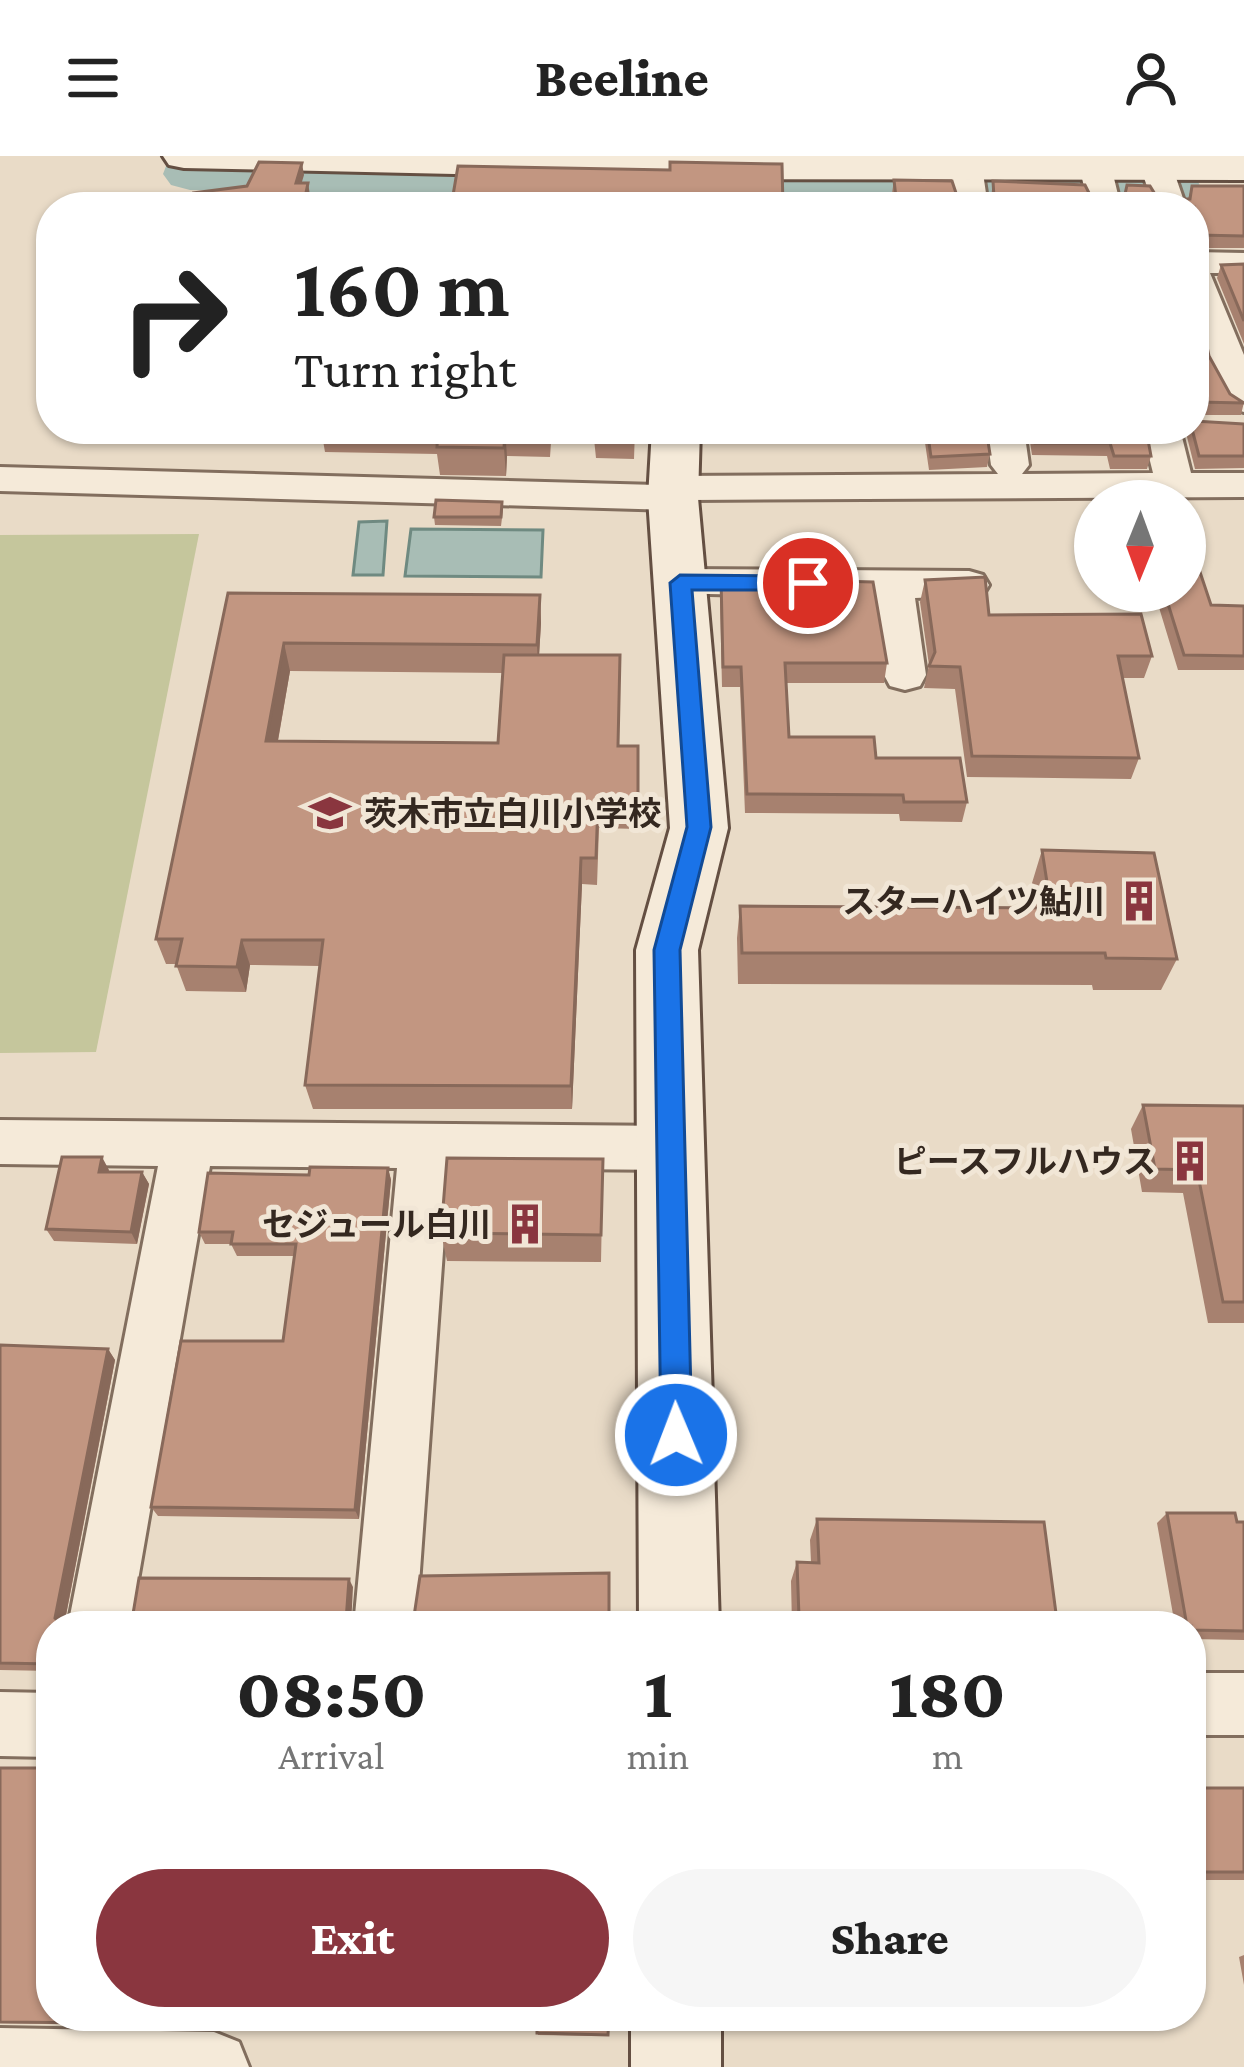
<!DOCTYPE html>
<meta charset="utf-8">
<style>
:root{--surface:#fff;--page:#f6f6f6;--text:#222;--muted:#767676;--accent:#8a363f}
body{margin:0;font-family:"Crimson Pro","Noto Sans JP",serif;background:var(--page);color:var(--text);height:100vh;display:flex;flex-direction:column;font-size:45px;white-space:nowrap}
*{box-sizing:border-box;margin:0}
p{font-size:39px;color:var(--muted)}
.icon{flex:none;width:66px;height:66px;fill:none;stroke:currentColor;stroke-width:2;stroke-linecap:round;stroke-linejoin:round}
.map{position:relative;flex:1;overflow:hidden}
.side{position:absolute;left:36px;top:1455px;width:1170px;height:420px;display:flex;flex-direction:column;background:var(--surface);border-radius:48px;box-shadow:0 3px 9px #0004}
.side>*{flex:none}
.guide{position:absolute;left:36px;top:36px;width:1173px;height:252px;border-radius:48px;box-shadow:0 3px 9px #0004;background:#fff;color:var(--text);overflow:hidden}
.needle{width:78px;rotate:181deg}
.controls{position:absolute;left:1074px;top:324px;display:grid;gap:24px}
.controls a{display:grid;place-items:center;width:132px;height:132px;border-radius:50%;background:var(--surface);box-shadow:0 3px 9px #0004;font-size:60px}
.pin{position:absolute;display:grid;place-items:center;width:102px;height:102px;color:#fff;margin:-51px;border:6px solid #fff;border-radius:50%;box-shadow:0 3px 12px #0007}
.me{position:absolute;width:132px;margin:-66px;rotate:359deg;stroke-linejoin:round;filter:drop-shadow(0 0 9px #0008)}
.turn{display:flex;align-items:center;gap:42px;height:252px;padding:0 60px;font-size:54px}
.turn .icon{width:156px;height:156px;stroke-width:2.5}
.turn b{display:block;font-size:84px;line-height:102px}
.eta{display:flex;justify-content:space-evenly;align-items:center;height:204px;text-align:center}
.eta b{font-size:72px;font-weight:800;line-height:84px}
.button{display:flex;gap:24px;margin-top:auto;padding:24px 60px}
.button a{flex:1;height:138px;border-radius:72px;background:var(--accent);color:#fff;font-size:48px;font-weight:800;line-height:138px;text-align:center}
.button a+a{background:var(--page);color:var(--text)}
header{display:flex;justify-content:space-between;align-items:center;height:156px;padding:0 60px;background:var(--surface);font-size:54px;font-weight:800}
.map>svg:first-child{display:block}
.green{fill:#c5c69c}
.water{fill:#a8bdb5;stroke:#6f8a81;stroke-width:3}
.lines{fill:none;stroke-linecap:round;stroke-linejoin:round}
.river{fill:#a8bdb5;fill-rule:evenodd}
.street-casing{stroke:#826e5e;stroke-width:6}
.secondary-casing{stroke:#644f42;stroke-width:6}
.street{fill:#f5ead9;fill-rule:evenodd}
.secondary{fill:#f5ead9;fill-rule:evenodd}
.wall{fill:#a7816f;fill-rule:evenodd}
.shaded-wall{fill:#88695a}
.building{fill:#c29681;stroke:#88695a;stroke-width:3}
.route{fill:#1a73e8;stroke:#114b97;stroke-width:3}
.labels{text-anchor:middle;stroke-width:10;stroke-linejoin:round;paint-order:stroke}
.poi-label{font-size:33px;font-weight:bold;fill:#342820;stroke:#f1e6d6;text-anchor:end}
</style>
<header><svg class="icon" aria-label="menu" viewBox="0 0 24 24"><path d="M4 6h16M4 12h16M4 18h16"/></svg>Beeline<svg class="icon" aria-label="person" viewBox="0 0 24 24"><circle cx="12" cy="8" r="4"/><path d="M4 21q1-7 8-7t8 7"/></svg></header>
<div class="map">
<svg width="1244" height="1911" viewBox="0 0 1244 1911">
<rect width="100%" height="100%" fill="#e9dbc7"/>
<path class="green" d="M 199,378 L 96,896 L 0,897 L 0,379 Z"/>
<path class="water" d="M 387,365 L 383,419 L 353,419 L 359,366 Z
M 411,373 L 543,374 L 541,421 L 405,420 Z"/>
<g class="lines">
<path class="river" d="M 170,0 L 990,18 L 1174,10 L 1193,15 L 1210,51 L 1194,65 L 1194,51 L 1156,51 L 1153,43 L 990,50 L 190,34 L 171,29 L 163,18 Z"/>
<g class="street-casing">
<path id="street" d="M 966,0 L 982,10 L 988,51 L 956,51 L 950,10 Z
M 1095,0 L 1111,10 L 1121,51 L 1089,51 L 1079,10 Z
M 1156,0 L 1172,10 L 1186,51 L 1154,51 L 1140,10 Z
M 1194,96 L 1244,97 L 1244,117 L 1210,117 L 1244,199 L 1244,256 C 1200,245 1194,134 1194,96 Z
M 986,273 L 1024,273 L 1029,309 L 1022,318 L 1153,317 L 1142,273 L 1180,273 L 1191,317 L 1244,317 L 1244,341 L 691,344 L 673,354 L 0,335 L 0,311 L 657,329 L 674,320 L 998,318 L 991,309 Z
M 680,413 L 969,415 L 983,419 L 989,429 L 983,439 L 915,442 L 926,519 L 920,530 L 905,534 L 890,530 L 884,519 L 874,442 L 666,437 L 660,427 L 666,417 Z
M 0,964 L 673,970 L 691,976 L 699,992 L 691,1008 L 673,1014 L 449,1012 L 416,1470 L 354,1470 L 397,1012 L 210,1010 L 130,1470 L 68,1470 L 158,1010 L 0,1008 Z
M 1191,1517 L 1244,1517 L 1244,1579 L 1191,1579 Z
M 0,1536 L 51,1537 L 51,1601 L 0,1600 Z
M 0,1872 L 214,1876 L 239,1886 L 249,1911 L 0,1911 Z"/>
</g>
<g class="secondary-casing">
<path id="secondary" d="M 163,0 L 1244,0 L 1244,24 L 687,23 L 184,12 L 169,9 Z
M 652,273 L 700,273 L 698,342 L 728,672 L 698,794 L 719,1470 L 639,1470 L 636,794 L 670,672 L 648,342 Z
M 631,1860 L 721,1860 L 721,1911 L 631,1911 Z"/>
</g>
<use href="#street" class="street"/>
<use href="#secondary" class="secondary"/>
</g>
<path class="wall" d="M 894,24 L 958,43 L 991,42 L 993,25 L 1092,43 L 1123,43 L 1127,29 L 1158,43 L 1188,43 L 1192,30 L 1244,30 L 1244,92 L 1194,92 L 1194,51 L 894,51 L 892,37 Z
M 1244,108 L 1244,188 L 1217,122 L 1221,109 Z
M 1198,148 L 1209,200 L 1230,238 L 1244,246 L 1241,259 L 1194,259 Z
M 1244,268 L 1244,312 L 1195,313 L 1186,277 L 1187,273 Z
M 321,273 L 552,273 L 550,301 L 507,300 L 506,320 L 440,319 L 437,298 L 325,296 Z
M 593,273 L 635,273 L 634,303 L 596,302 Z
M 923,273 L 986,273 L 990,298 L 987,311 L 929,314 Z
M 1028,273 L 1146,273 L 1151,300 L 1147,313 L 1110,313 L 1107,300 L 1032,299 Z
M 503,354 L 501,370 L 435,369 L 434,361 Z
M 721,422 L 887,507 L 884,527 L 786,527 L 789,581 L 876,602 L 967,646 L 962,666 L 900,665 L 899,658 L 745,657 L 740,531 L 722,531 L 720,443 Z
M 925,424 L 989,459 L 1152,500 L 1144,522 L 1122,522 L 1139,602 L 1131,623 L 967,621 L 955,533 L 924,532 L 929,509 L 920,446 Z
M 1154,435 L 1185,435 L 1211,449 L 1244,450 L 1244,514 L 1178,514 Z
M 228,437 L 540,439 L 541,467 L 539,499 L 619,590 L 638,590 L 638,673 L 599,672 L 597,729 L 582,728 L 572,953 L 313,953 L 305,929 L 320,810 L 250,809 L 246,836 L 186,835 L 176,808 L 166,808 L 156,783 ZM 290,515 L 503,517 L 498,587 L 278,585 Z
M 1042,694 L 1177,803 L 1161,834 L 1093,834 L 1092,829 L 738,828 L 737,782 L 740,750 L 1035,752 L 1032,727 Z
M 1143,949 L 1244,950 L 1244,1167 L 1208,1167 L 1183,1037 L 1142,1036 L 1131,973 Z
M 603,1003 L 601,1106 L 447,1105 L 441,1077 Z
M 388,1012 L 391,1024 L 359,1363 L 158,1360 L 151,1351 L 283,1185 L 295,1100 L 237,1100 L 231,1088 L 205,1088 L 199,1076 L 309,1019 Z
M 109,1014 L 108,1016 L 142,1016 L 149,1028 L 137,1088 L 54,1085 L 46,1073 Z
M 0,1189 L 108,1193 L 115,1204 L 64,1470 L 51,1470 L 51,1515 L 0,1514 Z
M 1167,1357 L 1244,1366 L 1244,1484 L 1191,1483 L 1191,1470 L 1175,1470 L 1157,1367 Z
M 817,1363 L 1057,1465 L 1053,1470 L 792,1470 L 791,1425 L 797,1406 L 811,1406 L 810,1384 Z
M 1191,1632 L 1244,1632 L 1244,1724 L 1194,1724 L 1195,1731 L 1191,1733 Z
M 1244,1799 L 1244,1829 L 1239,1801 Z
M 51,1860 L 226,1860 L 224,1870 L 0,1867 Z
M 332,1860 L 609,1860 L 608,1880 L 538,1879 L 537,1868 Z"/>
<path class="shaded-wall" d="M 302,7 L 304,19 L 298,39 L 296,27 Z
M 308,27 L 310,39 L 307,51 L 303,51 Z
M 505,273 L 507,300 L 506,320 L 504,292 Z
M 540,439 L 541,467 L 538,517 L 537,489 Z
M 284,487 L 290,515 L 273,612 L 266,585 Z
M 581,702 L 582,728 L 572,953 L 571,930 Z
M 242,784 L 250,809 L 246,836 L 237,811 Z
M 102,1001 L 109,1014 L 105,1028 L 99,1016 Z
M 388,1012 L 391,1024 L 359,1363 L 355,1354 Z
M 142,1016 L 149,1028 L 137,1088 L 131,1076 Z
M 108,1193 L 115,1204 L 64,1469 L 55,1462 Z
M 349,1423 L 353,1431 L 351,1470 L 346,1465 Z
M 218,1860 L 226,1860 L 224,1870 L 217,1868 Z"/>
<path class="building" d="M 259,6 L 302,7 L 296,27 L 308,27 L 303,51 L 108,51 L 109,48 L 177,48 L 193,37 L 247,30 Z
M 670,6 L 782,8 L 783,51 L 451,51 L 458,10 L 670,14 Z
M 894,24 L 952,25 L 958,43 L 994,41 L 993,25 L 1085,29 L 1092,43 L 1124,43 L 1127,29 L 1150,30 L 1158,43 L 1190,43 L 1192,30 L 1244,30 L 1244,80 L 1198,79 L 1194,83 L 1194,51 L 897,51 Z
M 1194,93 L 1198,148 L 1209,200 L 1230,238 L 1244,247 L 1198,246 L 1194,251 Z
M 1244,108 L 1244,165 L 1221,109 Z
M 1194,265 L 1244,268 L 1244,300 L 1199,300 L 1192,273 L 1194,273 Z
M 438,273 L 505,273 L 504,292 L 437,291 Z
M 596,273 L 634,273 L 634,275 Z
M 927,273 L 986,273 L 990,298 L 931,301 Z
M 1033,273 L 1146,273 L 1151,300 L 1114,300 L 1110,287 L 1035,287 Z
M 436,344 L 502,346 L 501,361 L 434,361 Z
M 1185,401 L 1195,401 L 1211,449 L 1244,450 L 1244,500 L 1184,499 L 1164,435 L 1185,435 Z
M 985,421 L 989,459 L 1141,458 L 1152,500 L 1118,500 L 1139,602 L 972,600 L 960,511 L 929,510 L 935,496 L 925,424 Z
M 721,422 L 873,426 L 887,507 L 785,507 L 789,581 L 874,581 L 876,602 L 960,602 L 967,646 L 904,646 L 903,639 L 747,638 L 741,511 L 723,511 Z
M 228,437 L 540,439 L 537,489 L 284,487 L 266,585 L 498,587 L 504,499 L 620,499 L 618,590 L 638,590 L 638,646 L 598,646 L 596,702 L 581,702 L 571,930 L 305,929 L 323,784 L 242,784 L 237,811 L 176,810 L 182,783 L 156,783 Z
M 1042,694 L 1154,697 L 1177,803 L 1106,802 L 1105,797 L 742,797 L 740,750 L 1051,752 Z
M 1143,949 L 1244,950 L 1244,1146 L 1223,1146 L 1197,1014 L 1155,1013 Z
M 62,1001 L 102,1001 L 99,1016 L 142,1016 L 131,1076 L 46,1073 Z
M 447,1002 L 603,1003 L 601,1079 L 441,1077 Z
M 310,1011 L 388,1012 L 355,1354 L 151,1351 L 181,1185 L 283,1185 L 296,1088 L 231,1088 L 233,1076 L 199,1076 L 208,1017 L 309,1019 Z
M 0,1189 L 108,1193 L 55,1462 L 60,1467 L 60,1470 L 51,1470 L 51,1508 L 0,1507 Z
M 1167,1357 L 1235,1357 L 1237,1366 L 1244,1366 L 1244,1475 L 1191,1474 L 1191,1470 L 1187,1470 Z
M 817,1363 L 1044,1366 L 1057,1465 L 799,1461 L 797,1406 L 819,1407 Z
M 609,1417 L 609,1470 L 131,1470 L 139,1422 L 349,1423 L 346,1465 L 413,1467 L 420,1420 Z
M 0,1612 L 51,1612 L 51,1860 L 218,1860 L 217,1868 L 0,1866 Z
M 1191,1632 L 1244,1632 L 1244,1716 L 1193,1716 L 1195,1731 L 1191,1731 Z
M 405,1860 L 609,1860 L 608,1879 L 537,1877 L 537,1866 Z"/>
<path class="route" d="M 680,419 L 808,420 L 819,427 L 808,434 L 692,434 L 711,671 L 680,794 L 692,1279 L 687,1289 L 676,1294 L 666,1289 L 661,1279 L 654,794 L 687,671 L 670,427 Z"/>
<defs>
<g id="school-bare" transform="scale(3.24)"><path d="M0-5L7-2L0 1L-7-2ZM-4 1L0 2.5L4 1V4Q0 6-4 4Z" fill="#8a363f" stroke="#f1e6d6" stroke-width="2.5" paint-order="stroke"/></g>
<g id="building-bare" transform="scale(3.24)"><path d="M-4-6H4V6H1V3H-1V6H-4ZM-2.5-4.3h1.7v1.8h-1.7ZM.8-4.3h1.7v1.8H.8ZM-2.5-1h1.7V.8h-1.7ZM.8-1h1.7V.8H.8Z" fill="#8a363f" stroke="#f1e6d6" stroke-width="2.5" paint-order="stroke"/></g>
</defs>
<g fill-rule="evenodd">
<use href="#school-bare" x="330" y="657"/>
<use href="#building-bare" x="1139" y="745"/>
<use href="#building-bare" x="1190" y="1005"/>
<use href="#building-bare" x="525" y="1068"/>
</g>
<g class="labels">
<g class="poi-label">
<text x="364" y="669" text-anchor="start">茨木市立白川小学校</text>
<text x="1105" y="757">スターハイツ鮎川</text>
<text x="1156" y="1017">ピースフルハウス</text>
<text x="491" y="1080">セジュール白川</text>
</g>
</g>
</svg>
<div class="controls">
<a><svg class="needle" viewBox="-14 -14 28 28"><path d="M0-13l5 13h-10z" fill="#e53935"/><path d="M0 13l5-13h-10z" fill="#767676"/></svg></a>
</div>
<div class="pin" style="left:808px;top:427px;background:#d93025"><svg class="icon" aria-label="arrive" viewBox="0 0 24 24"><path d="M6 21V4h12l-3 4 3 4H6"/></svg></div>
<svg class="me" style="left:676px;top:1279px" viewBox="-20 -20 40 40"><circle r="17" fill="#1a73e8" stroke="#fff" stroke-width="3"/><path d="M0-11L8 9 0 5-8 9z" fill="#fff"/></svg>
<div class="guide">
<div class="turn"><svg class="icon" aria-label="right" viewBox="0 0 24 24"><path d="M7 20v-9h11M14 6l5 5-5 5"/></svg><div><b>160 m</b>Turn right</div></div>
</div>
<section class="side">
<div class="eta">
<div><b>08:50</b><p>Arrival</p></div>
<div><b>1</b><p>min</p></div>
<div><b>180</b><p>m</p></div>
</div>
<div class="button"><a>Exit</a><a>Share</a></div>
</section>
</div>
